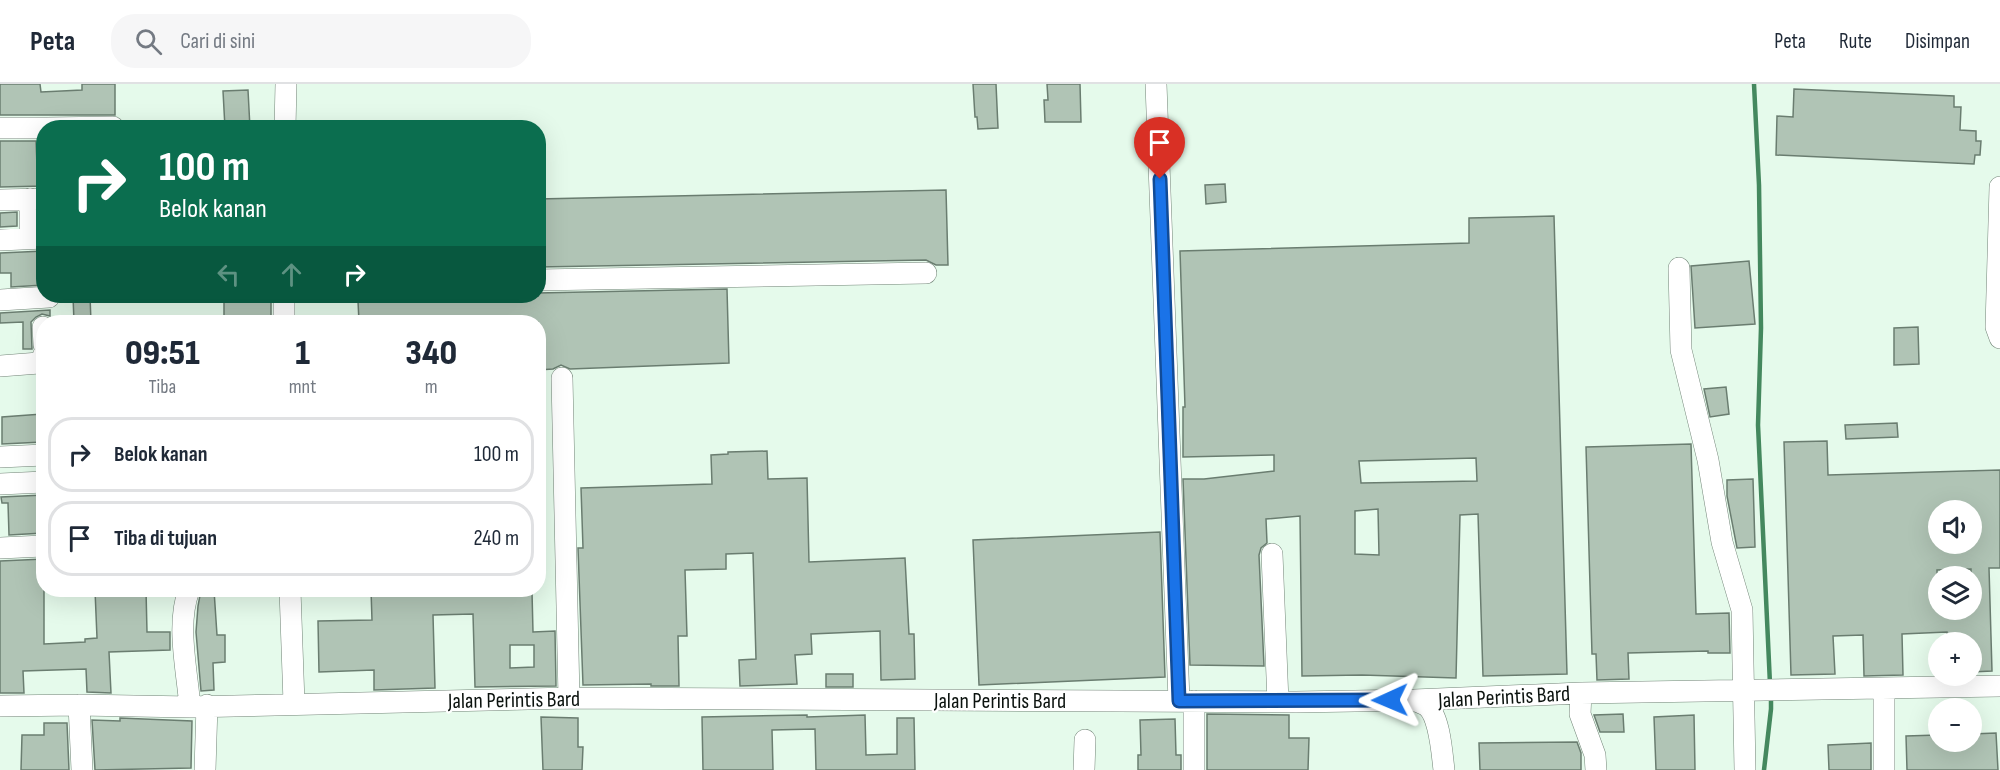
<!DOCTYPE html>
<html lang="id">
<meta charset="utf-8">
<style>
:root{--surface:#fff;--page:#f6f6f7;--text:#1f2937;--muted:#747a83;--line:#e0e1e3}
body{margin:0;font-family:"Sofia Sans Condensed",sans-serif;background:var(--page);color:var(--text);height:100vh;display:flex;flex-direction:column;font-size:22px;white-space:nowrap}
*{box-sizing:border-box;margin:0}
p{font-size:20px;color:var(--muted)}
.icon{flex:none;width:33px;height:33px;fill:none;stroke:currentColor;stroke-width:2;stroke-linecap:round;stroke-linejoin:round}
.map{position:relative;flex:1;overflow:hidden}
.drawer{position:absolute;left:36px;top:231px;width:510px;height:282px;display:flex;flex-direction:column;background:var(--surface);border-radius:24px;box-shadow:0 6px 24px #0002}
.drawer>*{flex:none}
.hud{position:absolute;left:36px;top:36px;width:510px;height:183px;border-radius:24px;box-shadow:0 6px 24px #0002;background:#0b6e4f;color:#fff;overflow:hidden}
.tools{position:absolute;left:1928px;top:416px;display:grid;gap:12px}
.tools a{display:grid;place-items:center;width:54px;height:54px;border-radius:50%;background:var(--surface);box-shadow:0 6px 24px #0002;font-size:30px}
.pin{position:absolute;display:grid;place-items:center;width:51px;height:51px;color:#fff;margin:-62px -26px;border-radius:50% 50% 50% 0;rotate:-45deg;box-shadow:0 0 6px #0007}
.pin .icon{rotate:45deg}
.me{position:absolute;width:66px;margin:-33px;rotate:269deg;stroke-linejoin:round;filter:drop-shadow(0 0 4px #0008)}
.turn{display:flex;align-items:center;gap:21px;height:126px;padding:0 24px;font-size:27px}
.turn .icon{width:78px;height:78px;stroke-width:2.5}
.turn b{display:block;font-size:42px;line-height:51px}
.lanes{display:flex;align-items:center;height:57px;padding:0 24px;background:#0003;justify-content:center;gap:30px;direction:ltr}
.lanes .off{opacity:.35}
.eta{display:flex;justify-content:space-evenly;align-items:center;height:102px;text-align:center}
.eta b{font-size:36px;font-weight:800;line-height:42px}
ul{padding:0;list-style:none}
li{display:flex;align-items:center;gap:18px;height:75px;margin:0 12px 9px;padding:0 12px;border:3px solid var(--line);border-radius:24px}
li div{flex:1}
li b{display:block;font-size:22px}
li em{font-style:normal}
header{display:flex;align-items:center;gap:36px;box-sizing:border-box;height:84px;padding:0 30px;background:var(--surface);border-bottom:2px solid var(--line)}
header strong{font-size:28px}
nav{display:flex;gap:33px;margin-inline-start:auto;font-size:21px}
.search{width:420px;height:54px;background:var(--page);display:flex;align-items:center;gap:15px;box-sizing:border-box;padding:0 21px;border-radius:24px;color:var(--muted);font-size:22px}
.map>svg:first-child{display:block}
.lines{fill:none;stroke-linecap:round;stroke-linejoin:round}
.stream{stroke:#44885e;stroke-width:4.5}
.building{fill:#b0c4b5;stroke:#6a7d70;stroke-width:1.5;fill-rule:evenodd}
.minor-casing{stroke:#738578;stroke-width:22}
.minor{stroke:#fff;stroke-width:21}
.route-casing{stroke:#114b97;stroke-width:15}
.route{stroke:#1a73e8;stroke-width:10}
.labels{text-anchor:middle;stroke-width:4.5;stroke-linejoin:round;paint-order:stroke}
.street-label{font-size:22px;fill:#0b120e;stroke:#fff}
</style>
<header>
<strong>Peta</strong>
<div class="search"><svg class="icon" aria-label="search" viewBox="0 0 24 24"><circle cx="10" cy="10" r="6"/><path d="M15 15l6 6"/></svg>Cari di sini</div>
<nav><a>Peta</a><a>Rute</a><a>Disimpan</a></nav>
</header>
<div class="map">
<svg width="2000" height="686" viewBox="0 0 2000 686">
<rect width="100%" height="100%" fill="#e5faeb"/>
<g class="lines">
<path class="stream" d="M 1754,0 L 1759,101 L 1761,244 L 1758,341 L 1770,600
M 1764,686 L 1771,625 L 1771,611"/>
</g>
<path class="building" d="M 0,0 L 40,0 L 41,8 L 82,6 L 82,0 L 115,0 L 115,31 L 0,31 Z
M 973,0 L 996,0 L 998,44 L 978,45 L 977,33 L 975,33 Z
M 1047,0 L 1080,0 L 1081,38 L 1045,38 L 1044,16 L 1048,16 Z
M 1794,5 L 1954,12 L 1954,23 L 1961,23 L 1960,46 L 1976,47 L 1976,57 L 1981,57 L 1980,71 L 1975,71 L 1974,80 L 1776,71 L 1777,32 L 1793,33 Z
M 248,6 L 250,44 L 225,44 L 223,7 Z
M 0,57 L 36,57 L 37,81 L 44,81 L 44,102 L 0,103 Z
M 1225,100 L 1226,118 L 1206,120 L 1205,101 Z
M 946,106 L 948,181 L 936,181 L 926,176 L 538,183 L 538,115 Z
M 17,128 L 17,142 L 0,143 L 0,129 Z
M 1554,132 L 1567,590 L 1483,592 L 1478,430 L 1460,431 L 1456,594 L 1362,591 L 1302,592 L 1300,432 L 1266,435 L 1267,459 L 1261,464 L 1259,471 L 1264,582 L 1190,581 L 1183,395 L 1204,395 L 1274,387 L 1274,371 L 1183,373 L 1183,323 L 1185,323 L 1180,167 L 1469,159 L 1469,134 ZM 1476,374 L 1477,397 L 1361,399 L 1359,377 ZM 1378,425 L 1379,471 L 1355,470 L 1355,427 Z
M 44,167 L 44,201 L 11,203 L 11,189 L 0,189 L 0,169 Z
M 1749,177 L 1755,240 L 1695,244 L 1691,182 Z
M 727,205 L 729,279 L 570,285 L 561,281 L 553,285 L 538,286 L 538,238 L 359,238 L 358,217 L 538,212 L 538,209 Z
M 73,212 L 90,212 L 91,238 L 74,238 Z
M 224,212 L 271,212 L 271,238 L 224,238 Z
M 50,226 L 50,232 L 42,230 L 36,233 L 31,238 L 32,265 L 23,265 L 23,238 L 0,239 L 0,229 Z
M 1918,243 L 1919,280 L 1894,281 L 1894,244 Z
M 1726,303 L 1729,330 L 1710,333 L 1704,305 Z
M 42,330 L 43,358 L 2,360 L 2,333 Z
M 1897,339 L 1898,353 L 1846,355 L 1845,341 Z
M 1827,357 L 1828,391 L 2000,386 L 2000,484 L 1989,484 L 1992,587 L 1971,588 L 1971,558 L 1948,558 L 1947,548 L 1902,550 L 1903,591 L 1864,592 L 1863,551 L 1833,552 L 1835,590 L 1791,591 L 1784,358 ZM 1938,426 L 1971,426 L 1971,459 L 1938,459 ZM 1971,485 L 1971,525 L 1938,525 L 1937,486 Z
M 1691,360 L 1696,530 L 1729,529 L 1730,569 L 1708,569 L 1708,567 L 1628,569 L 1629,595 L 1597,596 L 1596,570 L 1592,570 L 1586,363 Z
M 767,367 L 768,395 L 807,394 L 809,478 L 905,474 L 909,550 L 914,550 L 915,595 L 881,596 L 880,547 L 811,550 L 812,570 L 795,571 L 797,600 L 740,602 L 739,576 L 756,575 L 753,469 L 726,470 L 726,485 L 685,486 L 687,552 L 678,552 L 679,602 L 651,602 L 651,600 L 583,601 L 578,464 L 583,464 L 581,404 L 712,400 L 711,371 L 728,370 L 728,368 Z
M 1753,395 L 1755,463 L 1737,464 L 1727,412 L 1727,396 Z
M 44,411 L 44,449 L 9,451 L 8,419 L 2,419 L 1,413 Z
M 1160,448 L 1165,593 L 979,601 L 973,456 Z
M 44,475 L 44,560 L 85,558 L 85,555 L 97,554 L 95,506 L 146,506 L 147,548 L 170,548 L 170,566 L 109,568 L 111,609 L 87,608 L 86,585 L 23,587 L 24,609 L 0,609 L 0,477 Z
M 201,506 L 214,506 L 217,551 L 225,551 L 225,578 L 213,579 L 214,606 L 201,607 L 196,548 L 198,522 Z
M 371,506 L 508,506 L 508,509 L 532,508 L 533,548 L 555,547 L 556,602 L 475,603 L 473,530 L 433,531 L 435,604 L 374,606 L 374,586 L 319,588 L 318,537 L 372,536 ZM 510,561 L 534,561 L 534,583 L 510,584 Z
M 826,590 L 853,590 L 853,603 L 826,603 Z
M 1207,630 L 1289,631 L 1289,654 L 1309,654 L 1308,686 L 1207,686 Z
M 1623,630 L 1624,648 L 1600,648 L 1594,631 Z
M 807,631 L 807,633 L 865,631 L 866,671 L 897,670 L 897,634 L 914,634 L 915,686 L 816,686 L 815,645 L 772,646 L 773,686 L 703,686 L 702,633 Z
M 1694,631 L 1695,686 L 1656,686 L 1654,633 Z
M 541,633 L 578,634 L 578,663 L 583,663 L 582,686 L 543,686 Z
M 120,634 L 192,637 L 191,684 L 95,686 L 92,636 L 120,637 Z
M 1175,635 L 1176,671 L 1181,671 L 1181,686 L 1138,686 L 1138,671 L 1141,671 L 1140,636 Z
M 44,639 L 67,639 L 69,686 L 21,686 L 22,651 L 44,651 Z
M 1996,649 L 1998,686 L 1907,686 L 1906,652 L 1938,651 L 1938,657 L 1971,657 L 1971,650 Z
M 1577,658 L 1581,669 L 1581,686 L 1480,686 L 1479,659 Z
M 1871,659 L 1871,686 L 1829,686 L 1828,661 Z"/>
<g class="lines">
<g class="minor-casing">
<path id="minor" d="M 1156,0 L 1179,617
M 0,44 L 44,44
M 47,44 L 113,43
M 285,44 L 286,0
M 2000,103 L 1996,243 L 2000,254
M 30,115 L 30,154
M 0,116 L 44,115
M 0,156 L 44,154
M 1679,184 L 1681,266 L 1708,376 L 1722,458 L 1742,526 L 1745,686
M 538,196 L 926,189
M 284,212 L 284,238
M 0,216 L 49,213
M 43,243 L 44,261
M 0,282 L 39,279 L 42,275 L 44,270
M 562,294 L 569,614
M 0,373 L 44,371
M 0,400 L 44,398
M 0,464 L 43,462
M 1272,470 L 1278,618
M 189,506 C 176,540 187,586 190,623
M 290,506 L 294,619
M 1581,609 L 1580,630 L 1595,671 L 1596,686
M 1414,616 C 1418,618 1424,620 1427,622 C 1440,633 1442,670 1444,686
M 79,621 L 82,686
M 0,622 L 79,621 L 190,623 L 569,614 L 1296,618 L 1414,616 L 1581,609 L 2000,602
M 205,686 L 207,621
M 1084,686 L 1085,656
M 1194,686 L 1194,617
M 1884,686 L 1884,604"/>
</g>
<use href="#minor" class="minor"/>
</g>
<g class="lines">
<g class="route-casing">
<path id="route" d="M 1160,95 L 1179,617 L 1390,616"/>
</g>
<use href="#route" class="route"/>
</g>
<g class="labels">
<g class="street-label">
<text transform="translate(1504 612) rotate(-3)" y="8">Jalan Perintis Bard</text>
<text transform="translate(514 615) rotate(-1)" y="8">Jalan Perintis Bard</text>
<text x="1000" y="624">Jalan Perintis Bard</text>
</g>
</g>
</svg>
<div class="tools">
<a><svg class="icon" aria-label="sound" viewBox="0 0 24 24"><path d="M4 9h4l5-4v14l-5-4H4zM17 9q2 3 0 6"/></svg></a>
<a><svg class="icon" aria-label="layers" viewBox="0 0 24 24"><path d="M12 4l9 5-9 5-9-5zM3 14l9 5 9-5"/></svg></a>
<a>+</a>
<a>−</a>
</div>
<div class="pin" style="left:1160px;top:95px;background:#d93025"><svg class="icon" aria-label="arrive" viewBox="0 0 24 24"><path d="M6 21V4h12l-3 4 3 4H6"/></svg></div>
<svg class="me" style="left:1390px;top:616px" viewBox="-20 -20 40 40"><path d="M0-17L14 15 0 8-14 15z" fill="#1a73e8" stroke="#fff" stroke-width="4"/></svg>
<div class="hud">
<div class="turn"><svg class="icon" aria-label="right" viewBox="0 0 24 24"><path d="M7 20v-9h11M14 6l5 5-5 5"/></svg><div><b>100 m</b>Belok kanan</div></div>
<div class="lanes"><svg class="icon off" aria-label="left" viewBox="0 0 24 24"><path d="M17 20v-9H6M10 6l-5 5 5 5"/></svg><svg class="icon off" aria-label="ahead" viewBox="0 0 24 24"><path d="M12 20V5M6 11l6-6 6 6"/></svg><svg class="icon" aria-label="right" viewBox="0 0 24 24"><path d="M7 20v-9h11M14 6l5 5-5 5"/></svg></div>
</div>
<section class="drawer">
<div class="eta">
<div><b>09:51</b><p>Tiba</p></div>
<div><b>1</b><p>mnt</p></div>
<div><b>340</b><p>m</p></div>
</div>
<ul>
<li><svg class="icon" aria-label="right" viewBox="0 0 24 24"><path d="M7 20v-9h11M14 6l5 5-5 5"/></svg><div><b>Belok kanan</b></div><em>100 m</em></li>
<li><svg class="icon" aria-label="arrive" viewBox="0 0 24 24"><path d="M6 21V4h12l-3 4 3 4H6"/></svg><div><b>Tiba di tujuan</b></div><em>240 m</em></li>
</ul>
</section>
</div>
